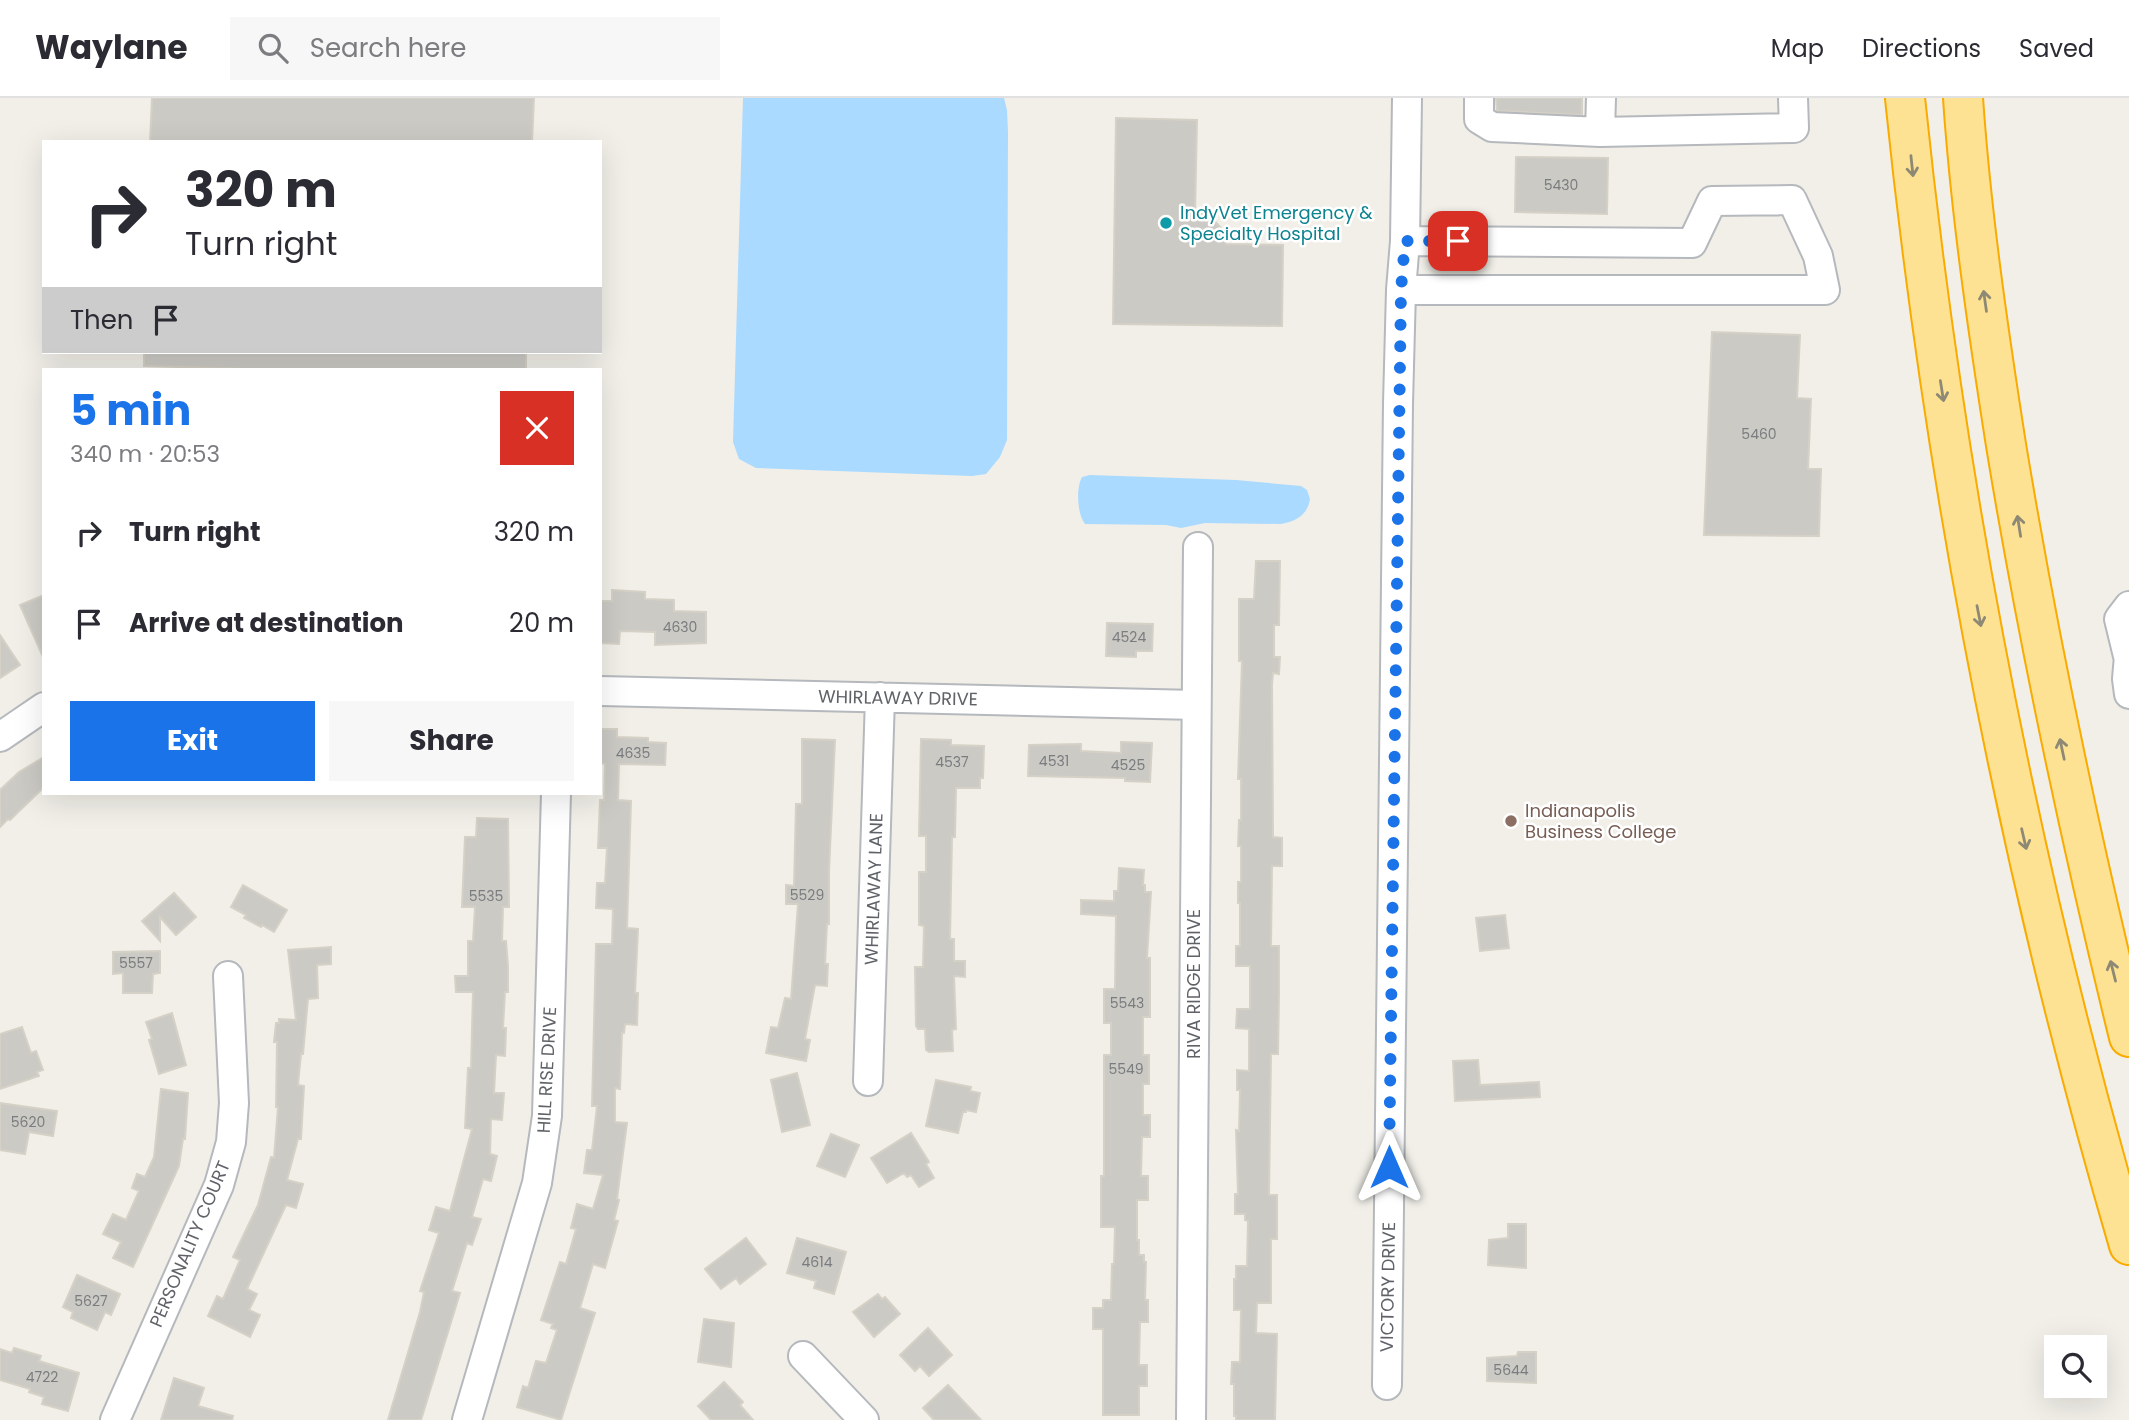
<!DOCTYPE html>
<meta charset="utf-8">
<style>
:root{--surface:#fff;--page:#f7f7f7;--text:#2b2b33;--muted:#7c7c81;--line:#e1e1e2;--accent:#1a73e8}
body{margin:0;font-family:Poppins,sans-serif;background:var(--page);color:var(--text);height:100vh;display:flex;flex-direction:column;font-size:26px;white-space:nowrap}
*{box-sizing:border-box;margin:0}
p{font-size:23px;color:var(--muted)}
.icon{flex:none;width:38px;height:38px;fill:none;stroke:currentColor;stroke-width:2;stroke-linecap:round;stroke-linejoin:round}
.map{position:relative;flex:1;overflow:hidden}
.panel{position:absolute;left:42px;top:270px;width:560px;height:427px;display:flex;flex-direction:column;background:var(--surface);border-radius:0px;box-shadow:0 7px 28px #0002}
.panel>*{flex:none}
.hud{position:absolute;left:42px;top:42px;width:560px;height:214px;border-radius:0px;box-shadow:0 7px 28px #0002;background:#fff;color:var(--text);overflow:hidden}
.controls{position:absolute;left:2044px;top:1237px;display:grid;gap:14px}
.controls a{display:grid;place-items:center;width:63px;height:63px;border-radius:0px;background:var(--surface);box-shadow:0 7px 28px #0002;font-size:35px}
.pin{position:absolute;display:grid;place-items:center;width:60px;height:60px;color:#fff;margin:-30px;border-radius:14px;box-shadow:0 4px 10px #0006}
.me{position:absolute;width:77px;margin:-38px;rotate:0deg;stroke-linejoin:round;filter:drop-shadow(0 0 5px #0008)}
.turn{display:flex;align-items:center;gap:24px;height:147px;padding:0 28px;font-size:32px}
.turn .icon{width:91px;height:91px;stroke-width:2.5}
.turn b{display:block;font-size:49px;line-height:60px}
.then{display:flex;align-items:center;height:66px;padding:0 28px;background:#0003;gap:14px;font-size:26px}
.round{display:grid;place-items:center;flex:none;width:74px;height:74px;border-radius:0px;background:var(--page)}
.headline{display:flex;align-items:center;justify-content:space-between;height:119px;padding:0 28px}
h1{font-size:42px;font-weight:700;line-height:52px;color:var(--accent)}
.cta{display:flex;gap:14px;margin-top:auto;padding:14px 28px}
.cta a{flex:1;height:80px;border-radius:0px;background:var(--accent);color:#fff;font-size:28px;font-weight:700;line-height:80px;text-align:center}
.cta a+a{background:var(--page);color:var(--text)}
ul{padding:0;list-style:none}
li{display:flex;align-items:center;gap:21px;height:91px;padding:0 28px}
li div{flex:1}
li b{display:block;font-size:26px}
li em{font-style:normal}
header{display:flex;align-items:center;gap:42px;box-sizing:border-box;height:98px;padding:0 35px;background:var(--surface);border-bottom:2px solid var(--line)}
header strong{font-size:33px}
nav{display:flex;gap:38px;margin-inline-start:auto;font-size:24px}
.search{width:490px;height:63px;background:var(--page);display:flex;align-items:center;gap:18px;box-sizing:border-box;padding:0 24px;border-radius:0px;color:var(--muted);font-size:26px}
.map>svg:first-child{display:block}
.water{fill:#aadaff}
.building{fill:#cccac5;stroke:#d6d1c6;stroke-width:2}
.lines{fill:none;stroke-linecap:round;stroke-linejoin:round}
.minor-casing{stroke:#b5b8bc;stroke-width:32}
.highway-casing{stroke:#f9ab00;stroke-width:42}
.minor{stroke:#fff;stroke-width:28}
.highway{stroke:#fde293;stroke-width:38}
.oneway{stroke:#8e8975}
.route{stroke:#1a73e8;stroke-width:12;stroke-dasharray:0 21.6}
.culture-dot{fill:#0f9aa8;stroke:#fff;stroke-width:2.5}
.education-dot{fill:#8d6e63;stroke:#fff;stroke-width:2.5}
.labels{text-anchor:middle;stroke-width:5;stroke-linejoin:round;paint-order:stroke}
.number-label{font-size:14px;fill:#7a7d7f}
.culture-label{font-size:18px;fill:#0d838f;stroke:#fff;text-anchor:start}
.street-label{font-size:18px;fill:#5f6368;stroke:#fff}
.education-label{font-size:18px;fill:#785e54;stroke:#fff;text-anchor:start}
</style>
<header>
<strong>Waylane</strong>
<div class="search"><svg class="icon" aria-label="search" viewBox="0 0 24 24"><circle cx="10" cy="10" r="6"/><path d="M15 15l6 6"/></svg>Search here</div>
<nav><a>Map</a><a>Directions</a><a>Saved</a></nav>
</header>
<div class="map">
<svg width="2129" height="1322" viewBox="0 0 2129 1322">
<rect width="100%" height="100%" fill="#f1efe8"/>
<path class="water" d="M 743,0 L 1004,0 L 1007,12 L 1008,34 L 1007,342 L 1000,359 L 986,376 L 972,378 L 756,370 L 739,361 L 733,344 Z
M 1090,377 L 1236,382 L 1301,388 L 1307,392 L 1310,401 C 1307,418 1296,423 1281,426 L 1205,425 L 1181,430 L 1166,427 L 1085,426 C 1077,416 1076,390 1082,379 Z"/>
<path class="building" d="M 152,0 L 534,0 L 532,44 L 150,44 Z
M 1496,0 L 1582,0 L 1582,17 L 1497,13 Z
M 1116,20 L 1197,22 L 1195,116 L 1208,116 L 1225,134 L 1226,146 L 1283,147 L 1282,228 L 1113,226 Z
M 1516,59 L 1608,60 L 1607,116 L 1515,114 Z
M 1712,234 L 1800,237 L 1797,300 L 1811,301 L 1808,371 L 1821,371 L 1819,438 L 1704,437 Z
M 144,254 L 526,254 L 526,271 L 248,271 L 144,268 Z
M 1256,463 L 1280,463 L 1279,527 L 1274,527 L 1274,559 L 1280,559 L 1279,576 L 1273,575 L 1272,587 L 1273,739 L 1282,740 L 1282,768 L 1272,768 L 1271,848 L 1279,848 L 1279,895 L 1278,956 L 1271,956 L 1269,1097 L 1277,1097 L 1277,1141 L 1271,1141 L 1271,1205 L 1257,1205 L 1256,1235 L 1277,1236 L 1275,1322 L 1236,1322 L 1236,1318 L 1234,1318 L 1234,1286 L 1231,1286 L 1232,1264 L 1240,1264 L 1241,1212 L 1234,1212 L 1234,1181 L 1236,1181 L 1236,1168 L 1247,1168 L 1248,1123 L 1245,1122 L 1245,1116 L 1235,1116 L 1235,1096 L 1238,1096 L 1236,1032 L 1239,1033 L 1240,992 L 1237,992 L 1237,972 L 1249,973 L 1249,931 L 1236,930 L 1237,911 L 1250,911 L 1250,868 L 1236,868 L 1236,848 L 1240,848 L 1240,805 L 1238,805 L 1238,784 L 1241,784 L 1241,748 L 1238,748 L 1239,722 L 1241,722 L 1241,681 L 1238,681 L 1242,563 L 1239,563 L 1239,501 L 1254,501 Z
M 612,492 L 645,494 L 645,501 L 674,502 L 674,513 L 706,514 L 706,545 L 655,547 L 655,534 L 620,533 L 619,546 L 600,545 L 600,503 L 612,503 Z
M 44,497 L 44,561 L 20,507 Z
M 1107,525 L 1153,526 L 1152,553 L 1136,553 L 1136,559 L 1106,558 Z
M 0,537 L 20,567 L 0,580 Z
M 600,631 L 617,631 L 617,639 L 648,640 L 648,644 L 666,645 L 665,667 L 619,666 L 618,702 L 631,703 L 627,830 L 638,831 L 635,895 L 638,895 L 637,927 L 625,926 L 624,935 L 622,935 L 620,991 L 615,990 L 615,1024 L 627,1025 L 617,1101 L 619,1102 L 614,1122 L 618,1123 L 605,1170 L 593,1166 L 580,1210 L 595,1215 L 561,1322 L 517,1309 L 523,1288 L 528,1290 L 536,1263 L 546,1265 L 557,1232 L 551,1230 L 553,1226 L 541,1222 L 560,1164 L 566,1166 L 576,1131 L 571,1130 L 577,1106 L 593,1111 L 603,1077 L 584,1075 L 587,1052 L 592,1052 L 597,1008 L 592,1008 L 596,846 L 612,846 L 613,811 L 596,810 L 597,785 L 605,785 L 607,750 L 598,750 L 600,702 L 604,702 L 605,666 L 600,665 Z
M 802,641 L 835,642 L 829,773 L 829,826 L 827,826 L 825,866 L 828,866 L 827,888 L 815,887 L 805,941 L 810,942 L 806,963 L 766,955 L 771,929 L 778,930 L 785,900 L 791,901 L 798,806 L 786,806 L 786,787 L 794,788 L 796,706 L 802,706 Z
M 921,641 L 951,642 L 951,647 L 984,648 L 983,680 L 980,680 L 980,690 L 956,690 L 955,739 L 952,739 L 950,841 L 954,841 L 954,863 L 965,863 L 965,879 L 954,878 L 956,931 L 952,932 L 953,953 L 929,954 L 926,952 L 925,931 L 918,931 L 916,928 L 915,869 L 923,869 L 924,828 L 919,827 L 919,774 L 926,774 L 926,738 L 919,738 Z
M 1121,644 L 1152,645 L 1150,684 L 1125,683 L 1125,680 L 1028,678 L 1029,647 L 1081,646 L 1081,653 L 1121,655 Z
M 44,659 L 44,689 L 10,722 L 8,721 L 0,729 L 0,692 L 19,674 Z
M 477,720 L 508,721 L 509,809 L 503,809 L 502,843 L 506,843 L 508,868 L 508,894 L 505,894 L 503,930 L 506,930 L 505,958 L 496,957 L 494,995 L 504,995 L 502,1022 L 491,1021 L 490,1056 L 497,1058 L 491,1083 L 483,1081 L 472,1119 L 481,1121 L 472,1147 L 467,1145 L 452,1193 L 460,1195 L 421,1322 L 388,1322 L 420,1214 L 424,1194 L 420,1193 L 439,1135 L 429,1132 L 436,1109 L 450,1113 L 472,1031 L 465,1030 L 468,970 L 471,970 L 473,894 L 456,894 L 455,878 L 468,878 L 468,843 L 473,843 L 475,809 L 462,809 L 465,739 L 476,739 Z
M 1119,770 L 1144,772 L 1143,787 L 1145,787 L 1145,794 L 1151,794 L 1147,860 L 1150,860 L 1150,919 L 1143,919 L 1143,957 L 1149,957 L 1149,986 L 1143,986 L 1143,1017 L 1150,1017 L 1150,1039 L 1142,1039 L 1141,1078 L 1148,1078 L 1148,1102 L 1137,1102 L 1137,1142 L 1139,1142 L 1139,1157 L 1144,1157 L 1144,1164 L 1146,1164 L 1145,1202 L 1148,1202 L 1148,1224 L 1140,1224 L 1139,1267 L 1147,1267 L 1147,1288 L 1139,1288 L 1139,1317 L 1103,1317 L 1103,1231 L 1093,1231 L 1093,1210 L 1103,1210 L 1103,1202 L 1111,1202 L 1112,1166 L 1114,1166 L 1115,1129 L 1101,1129 L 1101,1078 L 1104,1078 L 1104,957 L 1111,957 L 1111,925 L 1104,925 L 1104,891 L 1115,891 L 1116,818 L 1081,816 L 1081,802 L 1114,803 L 1114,793 L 1118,793 Z
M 243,787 L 287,812 L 274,834 L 262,827 L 261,829 L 244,820 L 246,817 L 231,809 Z
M 174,795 L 196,819 L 176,837 L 160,819 L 160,843 L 142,823 Z
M 1505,817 L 1509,850 L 1480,853 L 1476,820 Z
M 331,849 L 331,866 L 317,867 L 318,900 L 308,901 L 303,956 L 301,956 L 298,987 L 304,988 L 301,1041 L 298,1041 L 287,1082 L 303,1086 L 296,1110 L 286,1107 L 247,1191 L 257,1196 L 249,1212 L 260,1217 L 250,1239 L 208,1218 L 217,1198 L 223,1201 L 240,1162 L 233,1159 L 258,1107 L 271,1059 L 274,1060 L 278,1009 L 276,1009 L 277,944 L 274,944 L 276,925 L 279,925 L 279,921 L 296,922 L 288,852 Z
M 160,853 L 160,875 L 153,876 L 152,895 L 123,895 L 123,875 L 113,876 L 113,854 Z
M 172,915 L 186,967 L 159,976 L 149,942 L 152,941 L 146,924 Z
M 22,929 L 31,955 L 36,953 L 43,972 L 37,974 L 39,978 L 0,991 L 0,936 Z
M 1478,962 L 1480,987 L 1539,984 L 1540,999 L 1455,1003 L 1453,963 Z
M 797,975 L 810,1027 L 782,1034 L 771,982 Z
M 936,982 L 971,989 L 970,993 L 980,995 L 976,1014 L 966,1012 L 966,1014 L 963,1014 L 958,1035 L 926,1028 Z
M 161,991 L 188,995 L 185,1041 L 183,1041 L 179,1068 L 133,1169 L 113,1160 L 121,1144 L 103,1136 L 113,1116 L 126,1122 L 139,1093 L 132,1090 L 137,1076 L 145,1079 L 154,1059 Z
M 0,1005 L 57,1013 L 53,1038 L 29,1034 L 25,1056 L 0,1052 Z
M 911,1035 L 929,1064 L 926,1066 L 934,1080 L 919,1089 L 911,1077 L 907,1079 L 904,1075 L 887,1085 L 871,1060 Z
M 831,1036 L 859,1047 L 845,1079 L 817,1068 Z
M 1508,1126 L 1526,1126 L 1526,1170 L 1488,1167 L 1489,1142 L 1508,1140 Z
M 746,1140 L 766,1166 L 740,1186 L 736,1180 L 721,1191 L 705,1171 Z
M 797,1140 L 846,1154 L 834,1196 L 814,1190 L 816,1183 L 787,1175 Z
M 77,1177 L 120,1196 L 111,1217 L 105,1214 L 97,1232 L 71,1220 L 73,1214 L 63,1209 Z
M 878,1196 L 882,1201 L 885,1199 L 900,1216 L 874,1239 L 853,1214 Z
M 704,1221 L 734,1225 L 731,1269 L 698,1264 Z
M 928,1230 L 952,1257 L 929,1278 L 920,1268 L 915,1273 L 900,1257 Z
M 14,1250 L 41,1258 L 39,1263 L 79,1275 L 68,1313 L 42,1306 L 44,1299 L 29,1294 L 30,1291 L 0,1282 L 0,1251 L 12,1255 Z
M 1518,1254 L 1536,1254 L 1536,1285 L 1487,1283 L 1487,1260 L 1517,1258 Z
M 174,1280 L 204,1290 L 198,1308 L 233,1318 L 232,1322 L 161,1322 Z
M 724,1284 L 743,1304 L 740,1307 L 753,1322 L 711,1322 L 698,1308 Z
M 948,1287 L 981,1322 L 934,1322 L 923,1310 Z"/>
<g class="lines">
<g class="minor-casing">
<path id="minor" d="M 1479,0 L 1479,21 L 1492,29 L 1600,34 L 1601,0
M 1600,34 L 1794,30 L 1793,0
M 1401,192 L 1825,192 L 1818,158 L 1792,102 L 1712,103 L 1692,145 L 1405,143
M 2128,558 L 2119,521 L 2129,508
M 2129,558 L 2127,581 L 2129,596
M 600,593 L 1196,607
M 0,639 L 44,609
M 868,983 L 880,599
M 803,1258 L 864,1322
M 1387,1287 L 1398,306 L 1401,192 L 1405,143 L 1407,0
M 115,1322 L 219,1087 L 231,1044 L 234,1005 L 228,878
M 467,1322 L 537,1085 L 547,1018 L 556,695
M 1191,1322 L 1198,449"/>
</g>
<g class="highway-casing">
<path id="highway" d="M 1905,0 C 1945,389 2019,771 2129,1147
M 1963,0 C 1971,116 1988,232 2006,347 C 2039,547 2081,743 2129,939"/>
</g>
<use href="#minor" class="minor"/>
<use href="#highway" class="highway"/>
</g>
<defs><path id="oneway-shaft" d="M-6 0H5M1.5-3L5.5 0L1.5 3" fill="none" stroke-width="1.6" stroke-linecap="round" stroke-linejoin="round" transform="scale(1.75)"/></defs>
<g class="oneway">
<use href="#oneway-shaft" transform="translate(1912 68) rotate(84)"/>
<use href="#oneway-shaft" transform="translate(1985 203) rotate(-98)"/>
<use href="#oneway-shaft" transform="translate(1942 293) rotate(81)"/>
<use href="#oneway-shaft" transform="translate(2019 428) rotate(-99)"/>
<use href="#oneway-shaft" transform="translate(1979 518) rotate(79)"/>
<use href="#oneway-shaft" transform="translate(2062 651) rotate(-102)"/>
<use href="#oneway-shaft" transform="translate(2024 741) rotate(77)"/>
<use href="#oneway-shaft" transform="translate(2113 873) rotate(-104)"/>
</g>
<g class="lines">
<path class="route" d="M 1389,1069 L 1401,192 L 1405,143 L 1458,143"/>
</g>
<circle class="culture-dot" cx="1166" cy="125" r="7"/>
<circle class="education-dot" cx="1511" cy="723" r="7"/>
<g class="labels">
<g class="number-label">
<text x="1561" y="92">5430</text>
<text x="1759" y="341">5460</text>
<text x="680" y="534">4630</text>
<text x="1129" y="544">4524</text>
<text x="633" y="660">4635</text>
<text x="1054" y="668">4531</text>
<text x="952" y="669">4537</text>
<text x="1128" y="672">4525</text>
<text x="807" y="802">5529</text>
<text x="486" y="803">5535</text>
<text x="136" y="870">5557</text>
<text x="1127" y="910">5543</text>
<text x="1126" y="976">5549</text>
<text x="28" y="1029">5620</text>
<text x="817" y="1169">4614</text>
<text x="91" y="1208">5627</text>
<text x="1511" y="1277">5644</text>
<text x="42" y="1284">4722</text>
</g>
<g class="culture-label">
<text x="1180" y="121">IndyVet Emergency &amp;<tspan x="1180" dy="21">Specialty Hospital</tspan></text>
</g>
<g class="street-label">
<text transform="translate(898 600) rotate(1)" y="6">WHIRLAWAY DRIVE</text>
<text transform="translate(874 791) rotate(-88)" y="6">WHIRLAWAY LANE</text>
<text transform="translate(1194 886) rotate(-90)" y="6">RIVA RIDGE DRIVE</text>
<text transform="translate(547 972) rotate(-87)" y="6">HILL RISE DRIVE</text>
<text transform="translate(190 1146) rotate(-67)" y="6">PERSONALITY COURT</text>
<text transform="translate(1388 1189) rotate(-89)" y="6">VICTORY DRIVE</text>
</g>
<g class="education-label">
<text x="1525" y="719">Indianapolis<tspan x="1525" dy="21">Business College</tspan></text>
</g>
</g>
</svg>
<div class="controls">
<a><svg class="icon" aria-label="search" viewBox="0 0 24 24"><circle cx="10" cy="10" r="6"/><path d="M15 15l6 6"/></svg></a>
</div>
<div class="pin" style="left:1458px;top:143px;background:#d93025"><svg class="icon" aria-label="arrive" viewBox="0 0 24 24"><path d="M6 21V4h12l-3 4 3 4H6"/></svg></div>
<svg class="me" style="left:1389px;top:1069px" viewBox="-20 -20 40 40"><path d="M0-17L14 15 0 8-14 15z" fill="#1a73e8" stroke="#fff" stroke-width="4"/></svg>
<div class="hud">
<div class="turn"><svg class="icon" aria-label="right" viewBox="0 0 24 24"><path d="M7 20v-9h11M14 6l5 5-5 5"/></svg><div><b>320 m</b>Turn right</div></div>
<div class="then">Then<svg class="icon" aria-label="arrive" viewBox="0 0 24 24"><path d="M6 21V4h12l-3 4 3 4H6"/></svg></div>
</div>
<section class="panel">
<div class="headline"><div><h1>5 min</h1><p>340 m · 20:53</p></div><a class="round" style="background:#d93025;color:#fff"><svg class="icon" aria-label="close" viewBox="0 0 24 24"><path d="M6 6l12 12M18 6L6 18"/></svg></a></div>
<ul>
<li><svg class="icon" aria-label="right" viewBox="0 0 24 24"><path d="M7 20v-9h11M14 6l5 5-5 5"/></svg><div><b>Turn right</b></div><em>320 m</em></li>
<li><svg class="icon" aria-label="arrive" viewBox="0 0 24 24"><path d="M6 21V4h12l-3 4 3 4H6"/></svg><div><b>Arrive at destination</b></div><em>20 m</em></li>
</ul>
<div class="cta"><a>Exit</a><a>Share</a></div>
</section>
</div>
